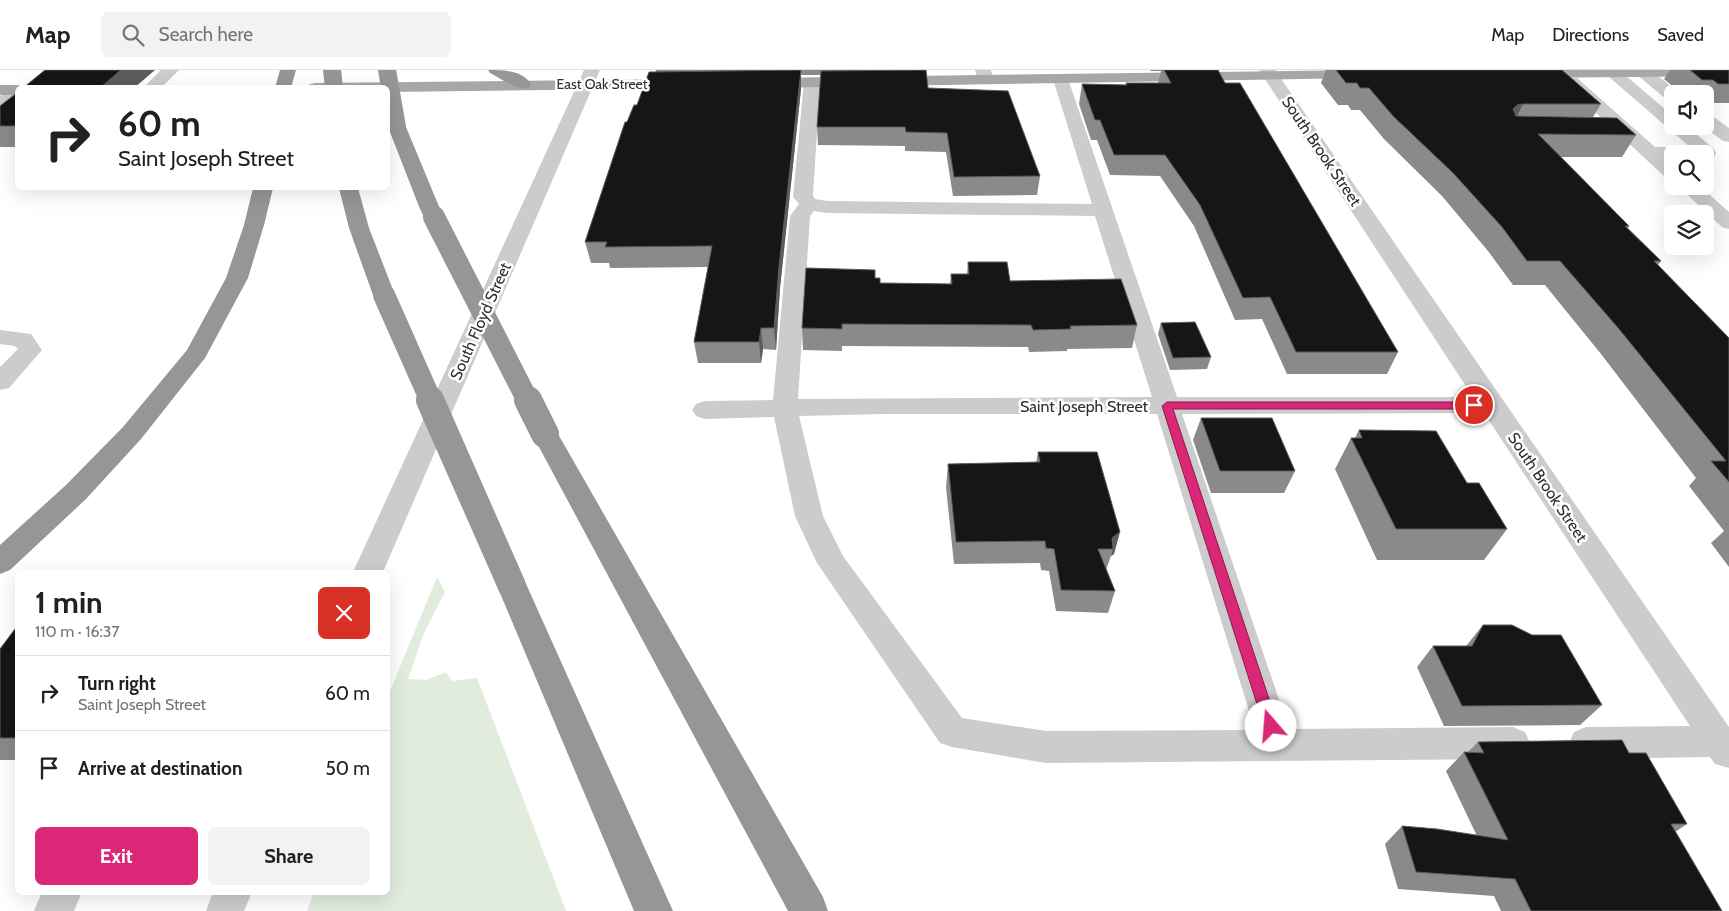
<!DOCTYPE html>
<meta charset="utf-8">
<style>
:root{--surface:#fff;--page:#f2f2f2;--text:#202124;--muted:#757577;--line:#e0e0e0;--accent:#db2777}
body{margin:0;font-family:Cabin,sans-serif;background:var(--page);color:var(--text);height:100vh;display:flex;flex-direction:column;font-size:19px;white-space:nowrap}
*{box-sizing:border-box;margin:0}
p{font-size:16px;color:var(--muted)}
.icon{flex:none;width:28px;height:28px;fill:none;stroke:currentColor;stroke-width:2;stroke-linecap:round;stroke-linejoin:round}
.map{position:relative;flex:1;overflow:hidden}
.drawer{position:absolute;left:15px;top:500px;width:375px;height:325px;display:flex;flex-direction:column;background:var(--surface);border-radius:8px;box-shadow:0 5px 20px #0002}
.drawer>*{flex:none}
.banner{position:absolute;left:15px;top:15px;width:375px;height:105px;border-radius:8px;box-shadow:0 5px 20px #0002;background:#fff;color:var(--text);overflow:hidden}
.controls{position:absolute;left:1664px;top:15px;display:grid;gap:10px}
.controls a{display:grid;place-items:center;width:50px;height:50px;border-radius:8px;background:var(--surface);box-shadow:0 5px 20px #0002;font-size:25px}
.pin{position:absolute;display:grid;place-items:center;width:42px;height:42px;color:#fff;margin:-21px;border:2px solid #fff;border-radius:50%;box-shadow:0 1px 5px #0007}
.me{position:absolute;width:55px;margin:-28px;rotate:342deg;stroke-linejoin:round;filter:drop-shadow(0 0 4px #0008)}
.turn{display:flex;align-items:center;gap:18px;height:105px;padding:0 20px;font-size:22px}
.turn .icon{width:65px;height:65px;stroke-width:2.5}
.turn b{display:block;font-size:35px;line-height:42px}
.round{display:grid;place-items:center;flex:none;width:52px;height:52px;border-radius:8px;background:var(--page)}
.summary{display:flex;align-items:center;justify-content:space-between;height:85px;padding:0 20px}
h1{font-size:30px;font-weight:700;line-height:38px}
.cta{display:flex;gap:10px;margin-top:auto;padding:10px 20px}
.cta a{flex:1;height:58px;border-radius:8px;background:var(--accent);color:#fff;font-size:20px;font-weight:700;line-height:58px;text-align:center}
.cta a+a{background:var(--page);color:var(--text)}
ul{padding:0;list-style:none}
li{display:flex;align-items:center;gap:15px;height:75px;padding:0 20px;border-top:1px solid var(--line)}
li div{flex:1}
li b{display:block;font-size:19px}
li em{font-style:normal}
header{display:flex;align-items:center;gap:30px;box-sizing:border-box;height:70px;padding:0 25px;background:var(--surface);border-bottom:1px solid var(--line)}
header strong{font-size:24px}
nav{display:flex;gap:28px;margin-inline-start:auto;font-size:18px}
.search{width:350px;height:45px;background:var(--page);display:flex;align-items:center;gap:12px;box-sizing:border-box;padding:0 18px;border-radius:8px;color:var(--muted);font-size:19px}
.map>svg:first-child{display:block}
.green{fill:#e1ecdd}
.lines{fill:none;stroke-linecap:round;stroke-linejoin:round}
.minor{fill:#ccc;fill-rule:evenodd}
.major{fill:#a7a7a7;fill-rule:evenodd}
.highway{fill:#969696;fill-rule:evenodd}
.highway-bridge-far2{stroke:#969696;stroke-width:18}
.highway-bridge-far1{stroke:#969696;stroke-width:22}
.highway-bridge{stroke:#969696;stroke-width:28}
.wall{fill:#8a8a8a}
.shaded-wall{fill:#5c5c5c}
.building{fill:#161616;stroke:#5c5c5c}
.route{fill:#db2777;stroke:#8e194d}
.labels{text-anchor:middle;stroke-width:5;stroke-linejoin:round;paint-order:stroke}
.far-street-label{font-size:14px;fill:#2f2f2f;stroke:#fff}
.street-label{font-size:16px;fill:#2f2f2f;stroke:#fff}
</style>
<header>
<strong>Map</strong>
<div class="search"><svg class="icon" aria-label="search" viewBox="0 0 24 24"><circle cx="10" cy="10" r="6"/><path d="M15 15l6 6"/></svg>Search here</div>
<nav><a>Map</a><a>Directions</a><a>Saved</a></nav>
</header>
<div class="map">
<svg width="1729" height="841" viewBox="0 0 1729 841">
<rect width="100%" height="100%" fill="#fff"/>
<path class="green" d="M 437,507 L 445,522 L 424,563 L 408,609 L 426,610 L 446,602 L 452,611 L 477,608 L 566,841 L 307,841 L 314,823 L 388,822 L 388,626 Z"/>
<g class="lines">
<path class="minor" d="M 161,0 L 179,0 L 161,18 L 143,18 Z
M 584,0 L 600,0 L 383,502 L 353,502 Z
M 975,0 L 991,0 L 993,9 L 991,12 L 979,12 Z
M 1259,0 L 1275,0 L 1729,657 L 1729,698 L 1715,694 L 1710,687 L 1586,689 L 1574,684 L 1569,673 L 1574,662 L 1586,657 L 1690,656 L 1484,343 L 1182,344 L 1289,659 L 1513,657 L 1525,662 L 1530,673 L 1525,684 L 1513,689 L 1046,693 L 952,677 L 940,673 L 817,493 L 795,446 L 774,347 L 705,349 L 696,346 L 692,340 L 696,334 L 705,331 L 773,330 L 790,146 L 799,134 L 793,127 L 804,12 L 806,8 L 818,8 L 820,12 L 813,126 L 815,129 L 827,131 L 1092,134 L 1053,9 L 1055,6 L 1067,6 L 1177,327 L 1473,327 ZM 814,141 L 827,143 L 1095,146 L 1152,327 L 798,329 L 810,146 ZM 885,344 L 1157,344 L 1255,660 L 1046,661 L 962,648 L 843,486 L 823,446 L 799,346 Z
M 1601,0 L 1619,0 L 1672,45 L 1672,56 L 1687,56 L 1714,79 L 1716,83 L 1714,87 L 1705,89 L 1705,84 L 1672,84 L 1672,89 L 1667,89 L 1672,93 L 1672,109 L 1665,107 L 1563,12 L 1565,8 L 1577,8 L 1655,77 L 1690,77 Z
M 1636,0 L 1651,0 L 1680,24 L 1672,24 L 1672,30 L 1666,29 L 1637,5 L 1635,2 Z
M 18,17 L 20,18 L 18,18 L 18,30 L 0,39 L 0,26 Z
M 1705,44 L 1711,45 L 1729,58 L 1729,72 L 1723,71 L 1703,56 L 1705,56 Z
M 1678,116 L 1700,116 L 1729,142 L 1729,159 L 1722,157 Z
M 0,260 L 31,264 L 42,280 L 9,318 L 0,320 L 0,297 L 18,279 L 15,276 L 0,274 Z
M 42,822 L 82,822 L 74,841 L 34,841 Z
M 213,822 L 252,822 L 244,841 L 206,841 Z"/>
<path class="major" d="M 1360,0 L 1366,2 L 1368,5 L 1366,8 L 763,18 L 757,17 L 755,13 L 757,9 L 763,8 Z
M 1522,0 L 1729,0 L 1729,6 L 1528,8 L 1522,6 L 1520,3 Z
M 683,9 L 689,10 L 691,14 L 689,18 L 388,22 L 388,18 L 308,18 L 310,14 L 316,13 Z
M 0,15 L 18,15 L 25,18 L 18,18 L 18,25 L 0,25 Z"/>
<path class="highway" d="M 280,0 L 296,0 L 291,18 L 275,18 Z
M 488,0 C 503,0 522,0 531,14 L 529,18 C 516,21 502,9 490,3 Z
M 397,52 L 403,53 L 406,57 L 440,139 L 437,143 L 430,145 L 423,143 L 420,139 L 388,57 L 391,53 Z
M 253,118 L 273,118 L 264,155 L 248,208 L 205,288 L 141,369 L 86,429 L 10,500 L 0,504 L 0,475 L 66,415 L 123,357 L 187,280 L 226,208 L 244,155 Z
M 339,118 L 358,118 L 369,158 L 395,225 L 392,230 L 384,232 L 376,230 L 373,225 L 349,158 Z
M 545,355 L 554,358 L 558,364 L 823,827 L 828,841 L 788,841 L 532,364 L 536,358 Z
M 512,504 L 523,508 L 527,516 L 673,841 L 634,841 L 497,516 L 501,508 Z"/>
<path class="highway-bridge-far2" d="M 332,0 L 334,18
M 387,0 L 397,57
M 430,139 L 435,148"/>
<path class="highway-bridge-far1" d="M 434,147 L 528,331
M 384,225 L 431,331"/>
<path class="highway-bridge" d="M 430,330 L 512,516
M 528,330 L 545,364"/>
</g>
<path class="wall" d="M 656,0 L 926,0 L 928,18 L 1040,106 L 1037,125 L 953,126 L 946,82 L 905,81 L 905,76 L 818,75 L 817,57 L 821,5 L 801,5 L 801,19 L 780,218 L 776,280 L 763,279 L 761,293 L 698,293 L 694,272 L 708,197 L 610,198 L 609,193 L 591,193 L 585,172 L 627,52 L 656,2 Z
M 1150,0 L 1218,0 L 1225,13 L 1398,282 L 1387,304 L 1287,304 L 1262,249 L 1235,250 L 1194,156 L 1160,106 L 1110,105 L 1097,70 L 1091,70 L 1079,34 L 1082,14 L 1125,15 L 1126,13 L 1158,13 L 1161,1 L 1151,1 Z
M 1326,0 L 1562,0 L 1601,34 L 1593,47 L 1636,65 L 1622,87 L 1561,87 L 1629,156 L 1628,158 L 1661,191 L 1658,195 L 1729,268 L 1729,497 L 1711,473 L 1724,461 L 1689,416 L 1696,408 L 1601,284 L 1545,215 L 1513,215 L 1488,181 L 1442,126 L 1384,69 L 1360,40 L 1351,40 L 1348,35 L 1338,35 L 1321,13 Z
M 1670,0 L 1729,0 L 1729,33 L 1705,33 L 1705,24 L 1682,24 L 1664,9 Z
M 18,22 L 18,77 L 0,77 L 0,36 Z
M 968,192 L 1010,211 L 1137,255 L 1132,278 L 1067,279 L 1067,281 L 1029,282 L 1028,277 L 842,276 L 842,281 L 803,280 L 802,258 L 875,208 L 880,213 L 950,214 L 951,204 L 967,204 Z
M 1161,253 L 1211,287 L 1207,299 L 1170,300 L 1158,264 Z
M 1201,348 L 1295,401 L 1284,423 L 1211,423 L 1193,370 Z
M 1359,360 L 1467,413 L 1507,459 L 1484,490 L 1377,490 L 1335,399 L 1351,368 L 1355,368 Z
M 1038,382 L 1097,382 L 1114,484 L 1111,486 L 1106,500 L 1115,521 L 1108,543 L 1056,541 L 1049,501 L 1041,500 L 1040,493 L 954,494 L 946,417 L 948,394 L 1036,393 Z
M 18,555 L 18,690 L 0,690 L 0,579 Z
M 1483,555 L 1602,635 L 1580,655 L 1444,656 L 1417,597 L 1433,576 L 1466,576 Z
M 1478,672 L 1629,683 L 1687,754 L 1675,762 L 1722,841 L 1501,841 L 1494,826 L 1398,819 L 1385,774 L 1402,756 L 1477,766 L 1446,701 L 1464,682 L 1468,682 Z"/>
<path class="shaded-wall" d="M 121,0 L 155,0 L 134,18 L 100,18 Z
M 801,0 L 801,19 L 780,218 L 776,280 L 774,258 L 779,197 Z
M 1523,34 L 1512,56 L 1513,39 L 1517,35 Z
M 761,258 L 763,279 L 761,293 L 759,272 Z
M 1120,462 L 1114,484 L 1111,486 L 1113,479 L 1112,468 Z"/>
<path class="building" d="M 45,0 L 121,0 L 100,18 L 23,18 Z
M 801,0 L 779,197 L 774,258 L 761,258 L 759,272 L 694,272 L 712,176 L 605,177 L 607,172 L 585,172 L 625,52 L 627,52 L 634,35 L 637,35 L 649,2 Z
M 926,0 L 928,18 L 1008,21 L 1040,106 L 954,107 L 947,63 L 906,62 L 905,57 L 817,57 L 821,1 Z
M 1164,0 L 1218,0 L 1225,13 L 1240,13 L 1398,282 L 1296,282 L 1270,227 L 1243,228 L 1200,135 L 1165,85 L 1114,85 L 1100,50 L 1095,50 L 1082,14 L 1127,15 L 1126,13 L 1171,13 Z
M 1336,0 L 1562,0 L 1601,34 L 1523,34 L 1517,35 L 1513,39 L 1516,46 L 1617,48 L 1636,65 L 1538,64 L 1629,156 L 1625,156 L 1661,191 L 1654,191 L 1729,268 L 1729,412 L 1711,391 L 1726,391 L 1619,259 L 1560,191 L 1527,191 L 1502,157 L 1453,103 L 1393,46 L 1369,18 L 1360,18 L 1357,13 L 1346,13 Z
M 1690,0 L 1729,0 L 1729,14 L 1718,14 L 1713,10 L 1702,10 Z
M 18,22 L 18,56 L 0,56 L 0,36 Z
M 968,192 L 1007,192 L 1010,211 L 1121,209 L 1137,255 L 1070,256 L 1071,259 L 1033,260 L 1031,255 L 842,254 L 842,259 L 802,258 L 806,198 L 875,200 L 875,208 L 880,208 L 880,213 L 952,214 L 951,204 L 969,204 Z
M 1195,252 L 1211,287 L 1173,288 L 1161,253 Z
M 1201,348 L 1272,348 L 1295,401 L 1220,401 Z
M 1359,360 L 1436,361 L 1467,413 L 1479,413 L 1507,459 L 1396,459 L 1351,368 L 1362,368 Z
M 1038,382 L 1097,382 L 1120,462 L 1112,468 L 1113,479 L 1098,479 L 1115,521 L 1061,520 L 1054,479 L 1046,478 L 1045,471 L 956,472 L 948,394 L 1040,392 Z
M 18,555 L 18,668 L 0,668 L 0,579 Z
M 1483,555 L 1512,555 L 1532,565 L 1561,565 L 1602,635 L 1462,636 L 1433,576 L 1472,576 Z
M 1622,670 L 1629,683 L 1646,683 L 1687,754 L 1671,754 L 1722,841 L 1531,841 L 1515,809 L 1416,802 L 1402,756 L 1437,759 L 1508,770 L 1464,682 L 1484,683 L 1478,672 Z"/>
<path class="route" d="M 1167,332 L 1474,332 L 1479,335 L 1474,339 L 1173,339 L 1278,656 L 1276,661 L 1271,663 L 1266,661 L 1264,656 L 1162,336 Z"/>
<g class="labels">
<g class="far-street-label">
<text x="602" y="19">East Oak Street</text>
</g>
<g class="street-label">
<text transform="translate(1322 81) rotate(56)" y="6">South Brook Street</text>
<text transform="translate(480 251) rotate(-66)" y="6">South Floyd Street</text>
<text x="1084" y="342">Saint Joseph Street</text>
<text transform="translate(1548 417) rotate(56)" y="6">South Brook Street</text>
</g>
</g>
</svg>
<div class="controls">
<a><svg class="icon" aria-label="sound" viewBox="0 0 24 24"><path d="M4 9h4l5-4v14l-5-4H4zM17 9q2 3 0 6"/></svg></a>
<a><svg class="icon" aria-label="search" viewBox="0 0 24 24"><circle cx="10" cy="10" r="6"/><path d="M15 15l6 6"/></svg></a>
<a><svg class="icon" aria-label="layers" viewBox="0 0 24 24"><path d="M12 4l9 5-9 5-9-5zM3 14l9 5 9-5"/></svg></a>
</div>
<div class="pin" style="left:1474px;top:335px;background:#d93025"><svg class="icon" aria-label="arrive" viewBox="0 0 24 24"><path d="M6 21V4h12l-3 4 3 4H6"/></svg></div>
<svg class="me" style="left:1271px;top:656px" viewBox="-20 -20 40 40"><circle r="19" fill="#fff"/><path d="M0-13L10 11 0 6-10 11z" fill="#db2777"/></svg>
<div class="banner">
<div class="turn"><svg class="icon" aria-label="right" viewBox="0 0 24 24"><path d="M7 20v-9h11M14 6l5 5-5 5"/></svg><div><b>60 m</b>Saint Joseph Street</div></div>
</div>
<section class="drawer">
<div class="summary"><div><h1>1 min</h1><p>110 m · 16:37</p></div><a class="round" style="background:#d93025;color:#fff"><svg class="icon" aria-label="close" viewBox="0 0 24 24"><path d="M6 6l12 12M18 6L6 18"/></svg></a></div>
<ul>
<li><svg class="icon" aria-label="right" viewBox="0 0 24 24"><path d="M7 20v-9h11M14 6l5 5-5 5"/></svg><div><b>Turn right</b><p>Saint Joseph Street</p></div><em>60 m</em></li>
<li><svg class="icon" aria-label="arrive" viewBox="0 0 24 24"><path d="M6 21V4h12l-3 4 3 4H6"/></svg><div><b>Arrive at destination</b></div><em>50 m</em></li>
</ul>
<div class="cta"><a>Exit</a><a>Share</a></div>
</section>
</div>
